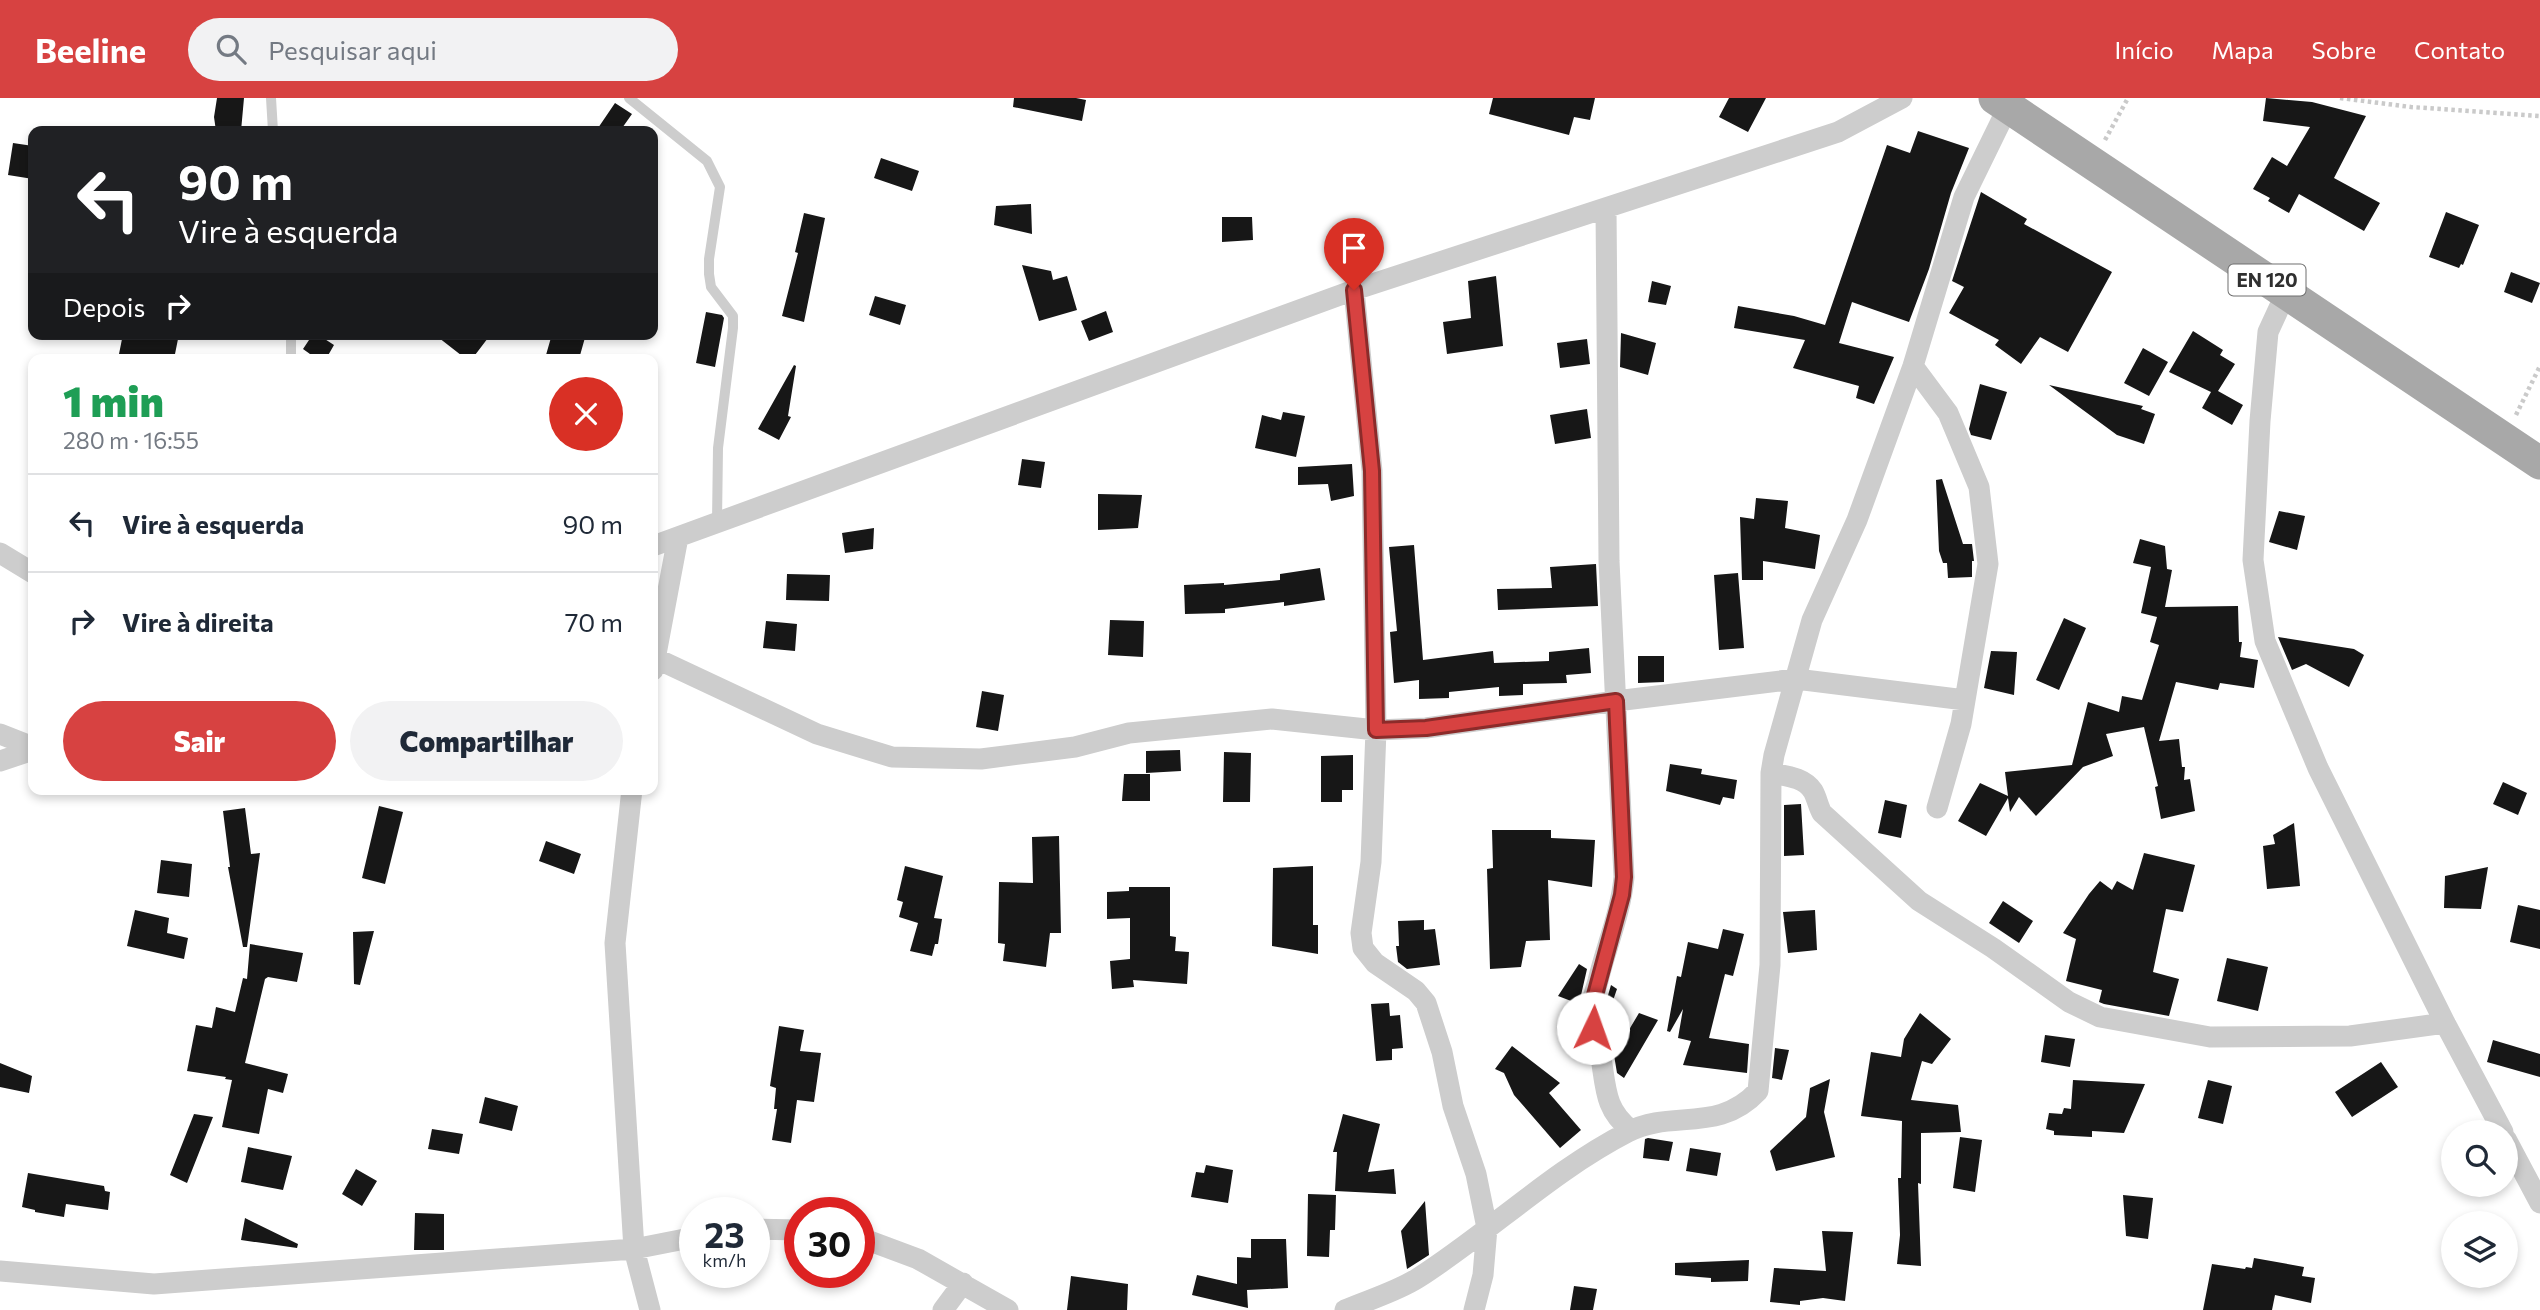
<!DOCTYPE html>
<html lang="pt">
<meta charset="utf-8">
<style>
:root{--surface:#fff;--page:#f2f2f3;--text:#1f2937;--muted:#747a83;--line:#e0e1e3;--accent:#d74241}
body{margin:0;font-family:Commissioner,sans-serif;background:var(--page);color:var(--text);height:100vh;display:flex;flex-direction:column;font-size:26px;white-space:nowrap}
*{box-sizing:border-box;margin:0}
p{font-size:23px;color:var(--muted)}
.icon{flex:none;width:38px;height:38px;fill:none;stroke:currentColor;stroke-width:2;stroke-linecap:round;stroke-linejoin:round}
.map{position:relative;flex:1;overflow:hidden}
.sheet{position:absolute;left:28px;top:256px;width:630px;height:441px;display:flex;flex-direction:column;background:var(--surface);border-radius:14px;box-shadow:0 4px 10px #0003}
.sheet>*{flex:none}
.top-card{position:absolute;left:28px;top:28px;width:630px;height:214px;border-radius:14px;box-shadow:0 4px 10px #0003;background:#202124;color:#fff;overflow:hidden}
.buttons{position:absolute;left:2441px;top:1022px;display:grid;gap:14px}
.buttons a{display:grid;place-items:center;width:77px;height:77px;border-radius:50%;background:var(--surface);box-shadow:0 4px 10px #0003;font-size:35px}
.speed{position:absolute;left:679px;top:1099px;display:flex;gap:14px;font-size:35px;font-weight:700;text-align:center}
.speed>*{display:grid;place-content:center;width:91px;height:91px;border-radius:50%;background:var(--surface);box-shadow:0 4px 10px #0003;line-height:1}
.speed small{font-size:18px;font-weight:400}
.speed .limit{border:10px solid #d22;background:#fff;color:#111}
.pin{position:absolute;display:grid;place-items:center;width:60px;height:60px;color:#fff;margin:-72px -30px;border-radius:50% 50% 50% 0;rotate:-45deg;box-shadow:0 0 7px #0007}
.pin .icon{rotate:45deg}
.me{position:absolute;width:77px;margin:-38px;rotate:3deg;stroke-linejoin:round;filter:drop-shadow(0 0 5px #0008)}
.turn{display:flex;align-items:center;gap:24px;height:147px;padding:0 35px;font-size:32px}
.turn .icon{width:91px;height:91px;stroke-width:2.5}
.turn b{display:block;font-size:49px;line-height:60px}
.then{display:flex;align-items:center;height:66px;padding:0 35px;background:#0003;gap:14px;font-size:26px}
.round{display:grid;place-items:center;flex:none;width:74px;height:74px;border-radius:37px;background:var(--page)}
.headline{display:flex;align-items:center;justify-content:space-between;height:119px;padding:0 35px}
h1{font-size:42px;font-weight:800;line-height:52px;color:#1e9e55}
.button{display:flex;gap:14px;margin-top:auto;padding:14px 35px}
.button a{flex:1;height:80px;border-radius:42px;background:var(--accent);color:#fff;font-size:28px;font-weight:800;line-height:80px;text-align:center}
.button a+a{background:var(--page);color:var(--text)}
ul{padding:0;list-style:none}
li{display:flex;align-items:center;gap:21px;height:98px;padding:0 35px;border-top:2px solid var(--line)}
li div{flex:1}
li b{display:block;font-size:26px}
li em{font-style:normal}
header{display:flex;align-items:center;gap:42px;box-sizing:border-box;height:98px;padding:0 35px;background:var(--accent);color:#fff}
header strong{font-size:33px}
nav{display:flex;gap:38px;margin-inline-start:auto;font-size:24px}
.search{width:490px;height:63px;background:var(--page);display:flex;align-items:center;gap:18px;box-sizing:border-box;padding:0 24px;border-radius:38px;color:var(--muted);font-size:26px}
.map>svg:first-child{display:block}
.building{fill:#171717}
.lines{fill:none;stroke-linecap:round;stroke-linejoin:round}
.path{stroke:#cacaca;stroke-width:4.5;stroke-dasharray:3.5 3.5;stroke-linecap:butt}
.lane{stroke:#cdcdcd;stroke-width:10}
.street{stroke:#cdcdcd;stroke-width:21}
.primary{stroke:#a8a8a8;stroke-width:33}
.route-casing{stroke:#8c2b2a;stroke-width:18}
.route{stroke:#d74241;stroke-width:12}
.labels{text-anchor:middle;stroke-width:7;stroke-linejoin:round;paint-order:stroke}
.shield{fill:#fff;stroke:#6e6e6e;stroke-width:2}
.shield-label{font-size:19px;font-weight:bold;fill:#303030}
</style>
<header>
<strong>Beeline</strong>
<div class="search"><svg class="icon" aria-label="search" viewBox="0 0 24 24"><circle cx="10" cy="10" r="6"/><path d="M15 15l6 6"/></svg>Pesquisar aqui</div>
<nav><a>Início</a><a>Mapa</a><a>Sobre</a><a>Contato</a></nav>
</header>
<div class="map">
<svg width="2540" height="1212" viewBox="0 0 2540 1212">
<rect width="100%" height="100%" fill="#fff"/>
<path class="building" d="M 217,0 L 244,0 L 241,33 L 216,33 L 214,19 Z
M 1014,0 L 1076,0 L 1086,2 L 1082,23 L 1013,9 Z
M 1493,0 L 1595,0 L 1590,22 L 1574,19 L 1569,37 L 1489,16 Z
M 1729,0 L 1766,0 L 1748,34 L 1719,19 Z
M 2266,0 L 2312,4 L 2366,18 L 2334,80 L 2380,105 L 2364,133 L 2299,96 L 2289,115 L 2268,103 L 2270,100 L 2253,91 L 2272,59 L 2287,68 L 2310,29 L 2263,23 Z
M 615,5 L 632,16 L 620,33 L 596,33 Z
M 1918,33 L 1969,50 L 1951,95 L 1929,171 L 1909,224 L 1852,204 L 1839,245 L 1894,259 L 1874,306 L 1856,300 L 1859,288 L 1793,270 L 1805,242 L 1734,230 L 1738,208 L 1794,218 L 1825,227 L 1887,47 L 1910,55 Z
M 13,45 L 33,48 L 33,81 L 8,77 Z
M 881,60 L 919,73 L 912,93 L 874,80 Z
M 1981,94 L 2027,121 L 2024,126 L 2112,174 L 2068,254 L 2040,239 L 2021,266 L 1995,247 L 1999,242 L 1949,215 L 1964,189 L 1952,183 Z
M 1031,106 L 1032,136 L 994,127 L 996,108 Z
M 2446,114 L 2479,127 L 2463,167 L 2461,166 L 2459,170 L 2429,159 Z
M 804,115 L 825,120 L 804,224 L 782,218 L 798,155 L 795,154 Z
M 1222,119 L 1252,119 L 1253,142 L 1222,144 Z
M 1022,167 L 1051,173 L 1053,182 L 1067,178 L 1077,212 L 1039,223 Z
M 2511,174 L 2540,185 L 2532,205 L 2504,194 Z
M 1496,178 L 1503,248 L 1447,256 L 1443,224 L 1471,220 L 1468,183 Z
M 1652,183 L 1671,188 L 1666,207 L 1648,204 Z
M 875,198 L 906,207 L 900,227 L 869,217 Z
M 1106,213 L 1113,234 L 1089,243 L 1081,223 Z
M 706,214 L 722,217 L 724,220 L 715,269 L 696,265 Z
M 2193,233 L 2223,252 L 2220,257 L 2235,266 L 2218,293 L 2243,307 L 2232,327 L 2202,310 L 2211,294 L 2169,274 Z
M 1621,235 L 1656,245 L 1648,277 L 1620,269 Z
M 123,236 L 179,236 L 174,261 L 118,261 Z
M 313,236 L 317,236 L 334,247 L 326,261 L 317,261 L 303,251 Z
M 434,236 L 491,236 L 472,261 L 466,261 Z
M 552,236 L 586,236 L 579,261 L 559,261 L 546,257 Z
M 1587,241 L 1590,266 L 1560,270 L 1557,245 Z
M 2143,250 L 2168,264 L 2149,298 L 2124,285 Z
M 794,267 L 796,268 L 788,318 L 791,319 L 779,342 L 758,331 Z
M 1980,286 L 2007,294 L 1991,342 L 1971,337 L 1969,331 Z
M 2049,287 L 2143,308 L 2141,311 L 2155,316 L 2144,346 L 2117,337 Z
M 1587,311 L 1591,340 L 1555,346 L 1550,317 Z
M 1283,314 L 1305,318 L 1296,359 L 1255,350 L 1262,317 L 1281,322 Z
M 1022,361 L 1045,364 L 1041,390 L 1018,387 Z
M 1352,366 L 1354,398 L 1331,403 L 1328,386 L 1298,387 L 1298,369 Z
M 1942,381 L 1963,446 L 1972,446 L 1974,463 L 1972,463 L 1972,479 L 1948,480 L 1947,465 L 1943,465 L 1939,453 L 1936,382 Z
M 1098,396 L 1142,397 L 1138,430 L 1098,432 Z
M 1756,400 L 1788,403 L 1785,430 L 1820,437 L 1815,471 L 1763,463 L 1763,482 L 1742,482 L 1740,419 L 1754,421 Z
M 2279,413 L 2305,418 L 2297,452 L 2269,444 Z
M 874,430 L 873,451 L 845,455 L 842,435 Z
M 2140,441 L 2165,448 L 2167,471 L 2172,472 L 2165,509 L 2238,508 L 2239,544 L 2242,544 L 2240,559 L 2258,562 L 2254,590 L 2220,585 L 2218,592 L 2176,584 L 2159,643 L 2179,641 L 2182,669 L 2185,669 L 2184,682 L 2190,681 L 2195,713 L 2161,721 L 2155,689 L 2158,688 L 2144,629 L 2106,636 L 2113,658 L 2083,669 L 2036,718 L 2019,699 L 2010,714 L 2008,700 L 1986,738 L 1958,723 L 1980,685 L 2008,698 L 2005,674 L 2072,667 L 2088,604 L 2119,614 L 2122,598 L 2142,602 L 2159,547 L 2150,544 L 2157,519 L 2141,515 L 2151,469 L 2133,465 Z
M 1414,447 L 1423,562 L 1493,553 L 1494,565 L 1549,563 L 1549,554 L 1589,550 L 1591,575 L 1566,577 L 1567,585 L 1523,586 L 1523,597 L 1499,598 L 1499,589 L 1449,594 L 1449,600 L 1419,601 L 1419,582 L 1394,585 L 1390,534 L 1397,533 L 1389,449 Z
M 1596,466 L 1598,508 L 1498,512 L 1497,491 L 1552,490 L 1550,469 Z
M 1320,470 L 1325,502 L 1284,508 L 1284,504 L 1225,511 L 1225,515 L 1185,516 L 1184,487 L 1224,485 L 1224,487 L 1280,482 L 1280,476 Z
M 1738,475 L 1744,550 L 1719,552 L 1714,477 Z
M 787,476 L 830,477 L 829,503 L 786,502 Z
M 2064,520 L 2086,530 L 2059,592 L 2036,582 Z
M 1110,522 L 1144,523 L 1143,559 L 1108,557 Z
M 766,523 L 797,526 L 795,553 L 763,550 Z
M 2278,539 L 2354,551 L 2364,557 L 2349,589 L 2306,566 L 2292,572 Z
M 1991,553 L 2017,554 L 2014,597 L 1984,590 Z
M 1638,558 L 1664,558 L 1664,584 L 1638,585 Z
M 982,593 L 1004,597 L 998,633 L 976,629 Z
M 1180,652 L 1181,673 L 1146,675 L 1146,653 Z
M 1224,654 L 1251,655 L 1250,704 L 1223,704 Z
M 1353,657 L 1353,692 L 1342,692 L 1342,704 L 1321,704 L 1321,658 Z
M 1670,666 L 1702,671 L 1701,676 L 1737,682 L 1734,701 L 1723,699 L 1720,707 L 1666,693 Z
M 1124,676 L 1150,676 L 1150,703 L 1122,703 Z
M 2503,684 L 2527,695 L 2518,717 L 2493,706 Z
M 1885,702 L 1907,707 L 1901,740 L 1878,735 Z
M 1801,706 L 1804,757 L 1784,758 L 1784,707 Z
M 379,708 L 403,714 L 385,786 L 362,780 Z
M 245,710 L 251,756 L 260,755 L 247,849 L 243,849 L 228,769 L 230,769 L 223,713 Z
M 2294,725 L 2300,788 L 2267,791 L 2263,748 L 2275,746 L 2273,737 Z
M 1492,732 L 1551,732 L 1551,740 L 1595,742 L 1592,789 L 1548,782 L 1550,842 L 1526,843 L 1521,869 L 1490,871 L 1487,771 L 1493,770 Z
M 1059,738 L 1061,835 L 1050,835 L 1046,869 L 1003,863 L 1005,846 L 998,845 L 999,784 L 1033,785 L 1032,739 Z
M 546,743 L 581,756 L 574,776 L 539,763 Z
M 2144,755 L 2195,767 L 2183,814 L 2166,811 L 2153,874 L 2179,881 L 2169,918 L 2104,906 L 2099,904 L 2102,892 L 2066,883 L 2076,841 L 2063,835 L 2089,796 L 2100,783 L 2112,792 L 2117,783 L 2133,792 Z
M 161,762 L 192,766 L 189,799 L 157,795 Z
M 905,768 L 943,778 L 934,820 L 942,821 L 938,846 L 935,846 L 932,858 L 910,853 L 918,825 L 899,819 L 903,804 L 897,802 Z
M 1313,768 L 1313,827 L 1318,827 L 1318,856 L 1272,848 L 1273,770 Z
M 2488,769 L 2481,811 L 2444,810 L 2445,778 Z
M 1129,789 L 1170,789 L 1170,838 L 1176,839 L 1175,853 L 1189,854 L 1187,886 L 1133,882 L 1134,889 L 1112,891 L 1110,863 L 1130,861 L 1130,820 L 1107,821 L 1107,794 L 1129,793 Z
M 2003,803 L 2033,823 L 2019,845 L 1989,825 Z
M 2518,807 L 2540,812 L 2540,851 L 2510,844 Z
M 135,812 L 169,820 L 167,835 L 188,840 L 184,861 L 127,848 Z
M 1815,812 L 1817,852 L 1788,855 L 1783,814 Z
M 1424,822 L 1424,832 L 1435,831 L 1440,867 L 1407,871 L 1398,864 L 1396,848 L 1399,848 L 1398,823 Z
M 1723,831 L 1744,836 L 1733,878 L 1725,876 L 1709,940 L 1749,946 L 1747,975 L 1683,967 L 1691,943 L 1678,940 L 1683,911 L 1670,934 L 1667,933 L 1677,878 L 1681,879 L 1688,844 L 1718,851 Z
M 374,833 L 360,887 L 354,886 L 353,834 Z
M 250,846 L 303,855 L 297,884 L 268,879 L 265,881 L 245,965 L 288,976 L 283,995 L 268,991 L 259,1036 L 222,1029 L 232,982 L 225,981 L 226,979 L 187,973 L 196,927 L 212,930 L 216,909 L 235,914 L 243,880 L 247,881 Z
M 2227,860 L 2268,869 L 2258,913 L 2217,903 Z
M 1579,866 L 1587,871 L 1579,906 L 1558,898 Z
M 1611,887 L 1617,891 L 1608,917 L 1604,915 L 1604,911 Z
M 1389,905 L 1390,918 L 1400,917 L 1403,950 L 1392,951 L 1392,962 L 1376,963 L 1371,906 Z
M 1639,915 L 1658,922 L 1624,980 L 1617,975 L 1614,957 Z
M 1920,915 L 1951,941 L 1932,966 L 1922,963 L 1911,1002 L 1958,1007 L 1961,1034 L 1921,1035 L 1921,1086 L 1918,1085 L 1921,1168 L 1897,1166 L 1900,1137 L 1898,1080 L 1901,1080 L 1902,1023 L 1861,1018 L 1871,954 L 1901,959 L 1904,941 Z
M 779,928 L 804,932 L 800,953 L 821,955 L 814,1004 L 797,1002 L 791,1045 L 772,1042 L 777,1011 L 774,1011 L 776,990 L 770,988 Z
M 2045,937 L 2075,941 L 2070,969 L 2041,964 Z
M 2493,942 L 2540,956 L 2540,979 L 2487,964 Z
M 1512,948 L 1560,985 L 1549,995 L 1581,1032 L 1560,1050 L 1514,997 L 1504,975 L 1495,971 Z
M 1775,950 L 1789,952 L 1782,982 L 1772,980 Z
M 2381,964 L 2398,989 L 2352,1019 L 2335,994 Z
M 0,965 L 32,978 L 29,995 L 0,989 Z
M 1830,981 L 1824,1014 L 1835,1059 L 1776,1073 L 1770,1053 L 1806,1019 L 1810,990 Z
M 2073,982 L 2145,986 L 2124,1035 L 2092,1033 L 2092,1039 L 2054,1037 L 2054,1033 L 2046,1031 L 2049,1015 L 2062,1016 L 2064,1010 L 2071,1011 Z
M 2208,982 L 2232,988 L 2223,1026 L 2198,1020 Z
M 485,999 L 518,1008 L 512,1033 L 479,1025 Z
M 194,1016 L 213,1019 L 187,1085 L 170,1077 Z
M 1343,1016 L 1380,1026 L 1368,1074 L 1394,1071 L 1396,1096 L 1335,1093 L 1337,1054 L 1333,1054 Z
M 432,1031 L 463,1036 L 459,1056 L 428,1051 Z
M 1960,1039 L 1982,1042 L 1975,1094 L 1953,1090 Z
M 1648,1040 L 1673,1044 L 1669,1063 L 1643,1060 L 1645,1041 Z
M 248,1049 L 292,1058 L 283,1092 L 241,1084 Z
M 1690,1050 L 1721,1055 L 1717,1078 L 1686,1073 Z
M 1206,1067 L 1233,1072 L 1228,1105 L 1191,1099 L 1196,1074 L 1204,1075 Z
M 356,1071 L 377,1083 L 362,1108 L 342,1096 Z
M 28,1075 L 104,1088 L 105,1093 L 110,1094 L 108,1112 L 66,1106 L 64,1119 L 35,1114 L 35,1112 L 22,1109 Z
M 1308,1096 L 1336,1097 L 1335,1132 L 1330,1132 L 1329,1159 L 1307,1158 Z
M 2123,1097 L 2153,1100 L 2148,1141 L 2126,1138 Z
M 1425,1103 L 1429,1157 L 1407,1171 L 1401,1133 Z
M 415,1115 L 444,1116 L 444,1152 L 414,1152 Z
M 245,1120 L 298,1146 L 297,1150 L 241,1142 Z
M 1822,1133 L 1853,1134 L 1845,1203 L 1823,1200 L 1800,1203 L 1800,1207 L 1770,1204 L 1774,1170 L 1826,1173 Z
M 1251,1141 L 1286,1141 L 1288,1190 L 1247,1192 L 1248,1210 L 1192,1197 L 1197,1177 L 1237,1186 L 1237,1159 L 1251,1160 Z
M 2254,1160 L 2304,1169 L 2302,1178 L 2315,1180 L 2311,1205 L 2275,1197 L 2272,1212 L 2203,1212 L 2212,1166 L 2245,1171 L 2246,1169 L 2252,1170 Z
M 1749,1162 L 1748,1183 L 1711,1184 L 1711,1180 L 1675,1177 L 1675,1165 Z
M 1071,1178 L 1128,1186 L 1127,1212 L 1067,1212 Z
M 1574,1188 L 1597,1191 L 1593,1212 L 1570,1212 Z"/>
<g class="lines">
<path class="path" d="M 2340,0 L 2411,9 L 2540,18
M 2105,42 L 2128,0
M 2516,317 L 2540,268"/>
<path class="lane" d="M 271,0 L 273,33
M 629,0 L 707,63 L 720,89 L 709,161 L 709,176 L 711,189 L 733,218 L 733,230 L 718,350 L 717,424
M 291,236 L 291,261"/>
<path class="street" d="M 1606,110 L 1609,463 L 1624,779 C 1621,814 1606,849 1598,883 C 1595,893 1591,904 1591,914 C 1590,932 1600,949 1602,966 C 1606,994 1607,1014 1631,1032
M 1354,192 L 1372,373 L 1376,632 L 1371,764 L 1361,835 L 1363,850 L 1375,865 L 1416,893 L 1426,905 L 1442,954 L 1453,1008 L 1476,1076 L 1487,1130 L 1483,1177 L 1474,1212
M 2286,195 L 2268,234 L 2260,323 L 2253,462 L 2265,543 L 2318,670 L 2445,925 L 2503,1034
M 1913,268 L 1948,315 L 1979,389 L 1988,466 L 1961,626 L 1937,710
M 653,448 L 1354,192 L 1838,34 L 1902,0
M 0,455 L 33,475
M 655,560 L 817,636 L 892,659 L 981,661 L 1075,649 L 1129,635 L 1272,621 L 1376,632 L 1426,630 L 1616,603 L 1796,581 L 1965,602
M 653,572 L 678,439
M 0,636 L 33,649
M 0,663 L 33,652
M 1771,675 C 1786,678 1804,679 1813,693 C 1817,700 1818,708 1822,715 L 1919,803 L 1993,850 L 2069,904 L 2100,919 L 2210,939 L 2350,938 L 2445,925
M 632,691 L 615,845 L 634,1151 L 650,1212
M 2506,1041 L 2540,1105
M 754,1131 L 800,1132
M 859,1139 L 918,1161 L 1008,1212
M 0,1173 L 154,1186 L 634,1151 L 695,1139
M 943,1212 L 963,1185
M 1345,1212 C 1368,1202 1396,1194 1418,1180 C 1490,1134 1552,1073 1628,1034 C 1672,1011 1718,1036 1758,993 L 1770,867 L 1771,675 L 1774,657 L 1812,522 L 1857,422 L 1913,268 L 1964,99 L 2008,9"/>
<path class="primary" d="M 1995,0 L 2540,365"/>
</g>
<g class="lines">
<g class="route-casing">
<path id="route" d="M 1354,192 L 1372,373 L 1376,632 L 1426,630 L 1616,603 L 1624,779 L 1622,797 L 1592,908 L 1593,930"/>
</g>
<use href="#route" class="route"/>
</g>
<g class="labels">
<rect class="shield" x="2228.5" y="166.5" width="77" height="31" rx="5"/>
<g class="shield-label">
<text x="2267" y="189">EN 120</text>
</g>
</g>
</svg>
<div class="buttons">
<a><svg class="icon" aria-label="search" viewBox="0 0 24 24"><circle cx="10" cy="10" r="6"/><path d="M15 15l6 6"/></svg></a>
<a><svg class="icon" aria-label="layers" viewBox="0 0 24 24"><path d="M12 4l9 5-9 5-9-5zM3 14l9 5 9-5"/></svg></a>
</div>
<div class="speed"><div>23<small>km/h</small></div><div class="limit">30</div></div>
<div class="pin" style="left:1354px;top:192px;background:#d93025"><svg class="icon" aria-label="arrive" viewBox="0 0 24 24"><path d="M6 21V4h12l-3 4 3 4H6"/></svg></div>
<svg class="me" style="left:1593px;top:930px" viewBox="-20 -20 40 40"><circle r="19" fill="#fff"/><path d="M0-13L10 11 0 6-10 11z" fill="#d74241"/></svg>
<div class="top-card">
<div class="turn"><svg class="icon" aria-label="left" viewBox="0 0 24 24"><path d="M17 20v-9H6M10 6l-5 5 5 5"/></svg><div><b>90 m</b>Vire à esquerda</div></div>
<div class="then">Depois<svg class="icon" aria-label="right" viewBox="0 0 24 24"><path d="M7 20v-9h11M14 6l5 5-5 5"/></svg></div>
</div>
<section class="sheet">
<div class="headline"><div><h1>1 min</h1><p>280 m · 16:55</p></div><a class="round" style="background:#d93025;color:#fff"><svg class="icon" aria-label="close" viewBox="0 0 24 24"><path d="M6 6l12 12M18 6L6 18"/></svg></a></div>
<ul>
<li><svg class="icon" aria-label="left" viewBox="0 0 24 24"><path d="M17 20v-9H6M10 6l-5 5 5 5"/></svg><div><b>Vire à esquerda</b></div><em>90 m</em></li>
<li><svg class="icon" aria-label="right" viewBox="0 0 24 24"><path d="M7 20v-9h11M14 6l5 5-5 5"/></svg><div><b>Vire à direita</b></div><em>70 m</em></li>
</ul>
<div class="button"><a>Sair</a><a>Compartilhar</a></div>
</section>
</div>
